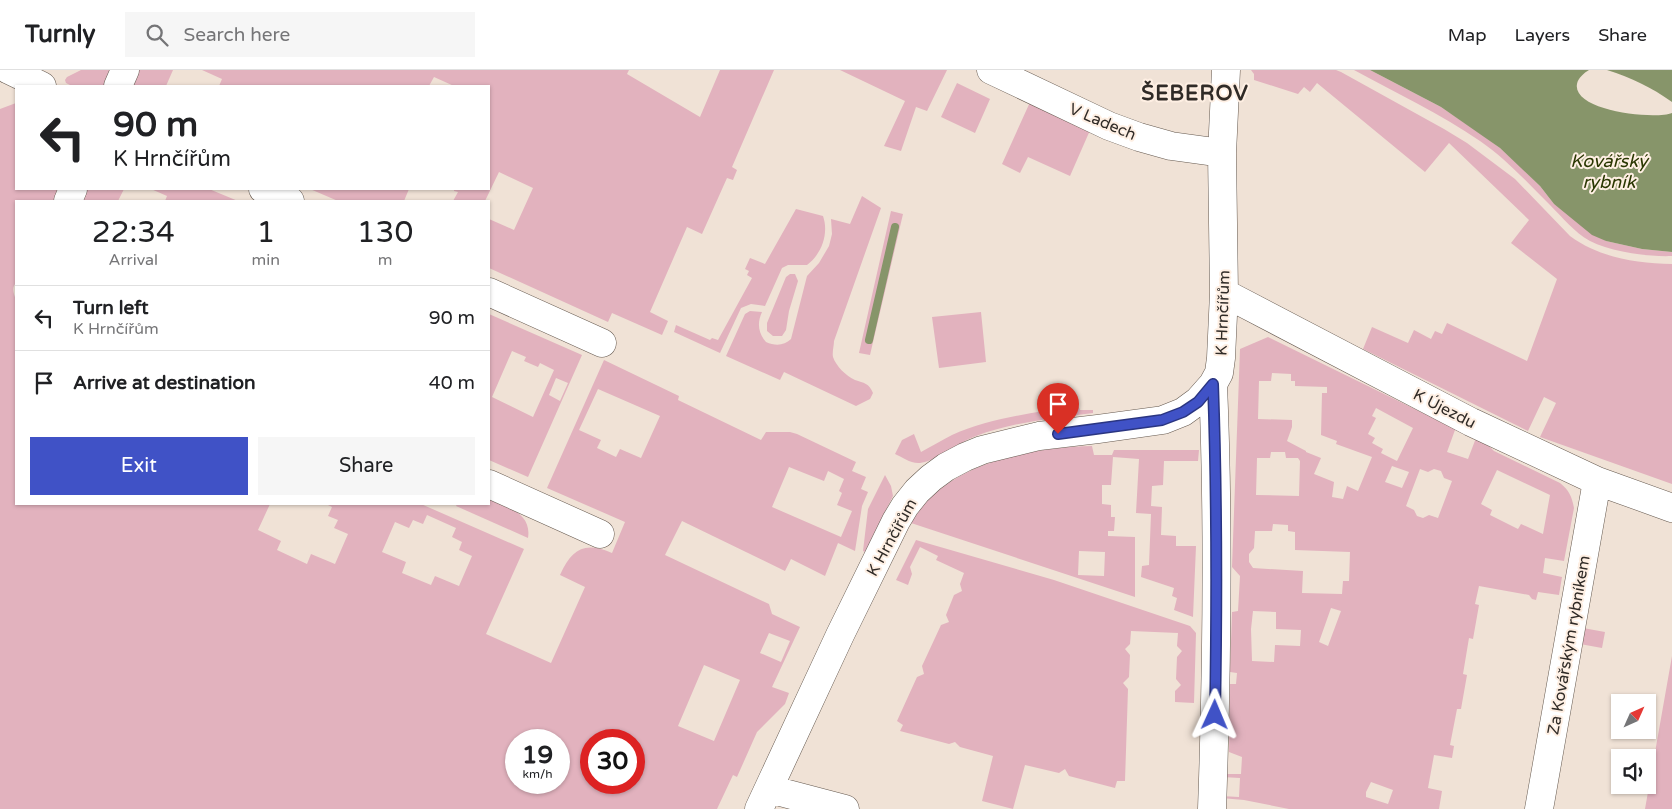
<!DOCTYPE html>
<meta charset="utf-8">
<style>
:root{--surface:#fff;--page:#f6f6f6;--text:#202124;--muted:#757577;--line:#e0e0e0;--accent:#4052c6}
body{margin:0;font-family:"Varela Round",sans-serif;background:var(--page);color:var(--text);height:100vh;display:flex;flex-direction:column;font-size:19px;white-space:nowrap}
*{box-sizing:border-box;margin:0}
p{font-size:16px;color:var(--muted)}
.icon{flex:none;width:28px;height:28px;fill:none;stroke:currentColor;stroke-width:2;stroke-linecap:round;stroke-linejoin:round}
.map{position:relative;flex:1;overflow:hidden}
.drawer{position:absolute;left:15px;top:130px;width:475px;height:305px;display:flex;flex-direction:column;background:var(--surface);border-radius:0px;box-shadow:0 1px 4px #0004}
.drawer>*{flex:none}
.banner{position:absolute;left:15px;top:15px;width:475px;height:105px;border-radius:0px;box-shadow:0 1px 4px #0004;background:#fff;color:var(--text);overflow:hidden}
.needle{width:32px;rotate:45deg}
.controls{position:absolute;left:1611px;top:624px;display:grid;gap:10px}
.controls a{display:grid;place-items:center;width:45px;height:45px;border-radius:0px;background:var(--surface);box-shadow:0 1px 4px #0004;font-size:25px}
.speed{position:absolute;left:505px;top:659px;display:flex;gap:10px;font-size:25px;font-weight:700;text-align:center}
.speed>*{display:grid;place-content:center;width:65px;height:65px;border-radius:50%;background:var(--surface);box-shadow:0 1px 4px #0004;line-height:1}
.speed small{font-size:12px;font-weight:400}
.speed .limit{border:8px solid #d22;background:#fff;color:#111}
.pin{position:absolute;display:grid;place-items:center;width:42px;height:42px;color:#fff;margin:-51px -21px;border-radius:50% 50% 50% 0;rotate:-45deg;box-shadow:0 0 5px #0007}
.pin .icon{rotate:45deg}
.me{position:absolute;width:55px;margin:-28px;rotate:1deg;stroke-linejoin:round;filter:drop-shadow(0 0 4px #0008)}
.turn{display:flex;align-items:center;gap:18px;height:105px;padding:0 15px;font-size:22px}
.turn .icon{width:65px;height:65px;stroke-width:2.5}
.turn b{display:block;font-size:35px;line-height:42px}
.eta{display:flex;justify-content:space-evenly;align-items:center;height:85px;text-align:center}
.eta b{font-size:30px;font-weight:600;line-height:35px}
.cta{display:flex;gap:10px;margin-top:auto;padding:10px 15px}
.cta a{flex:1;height:58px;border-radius:0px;background:var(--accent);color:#fff;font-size:20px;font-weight:600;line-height:58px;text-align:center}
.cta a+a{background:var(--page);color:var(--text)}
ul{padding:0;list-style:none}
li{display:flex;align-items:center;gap:15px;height:65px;padding:0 15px;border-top:1px solid var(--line)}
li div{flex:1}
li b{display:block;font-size:19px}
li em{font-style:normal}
header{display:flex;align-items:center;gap:30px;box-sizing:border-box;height:70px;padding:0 25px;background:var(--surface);border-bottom:1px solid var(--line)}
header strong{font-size:24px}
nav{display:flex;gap:28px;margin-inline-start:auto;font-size:18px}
.search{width:350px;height:45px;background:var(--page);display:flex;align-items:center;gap:12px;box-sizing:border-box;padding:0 18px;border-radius:0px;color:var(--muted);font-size:19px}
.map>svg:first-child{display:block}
.green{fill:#e2b2be;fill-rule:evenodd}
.water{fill:#87956a}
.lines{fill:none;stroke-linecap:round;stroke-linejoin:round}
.stream{stroke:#87956a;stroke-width:8}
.minor-casing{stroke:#65594f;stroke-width:29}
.minor{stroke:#fff;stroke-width:28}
.route-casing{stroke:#2a3581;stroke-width:12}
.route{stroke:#4052c6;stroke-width:9}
.labels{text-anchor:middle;stroke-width:4;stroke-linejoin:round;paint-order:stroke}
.street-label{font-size:16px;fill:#302b27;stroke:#feefe3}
.water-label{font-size:18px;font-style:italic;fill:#2a3702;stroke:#feefe3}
.district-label{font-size:21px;font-weight:bold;letter-spacing:1px;fill:#302b27;stroke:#feefe3}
</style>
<header>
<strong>Turnly</strong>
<div class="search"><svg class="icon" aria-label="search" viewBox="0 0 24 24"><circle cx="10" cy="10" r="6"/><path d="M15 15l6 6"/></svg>Search here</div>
<nav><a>Map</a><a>Layers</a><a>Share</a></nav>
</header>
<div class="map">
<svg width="1672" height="739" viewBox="0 0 1672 739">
<rect width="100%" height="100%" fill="#f0e2d6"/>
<path class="green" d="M 81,0 L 116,0 L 108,16 L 72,16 L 66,13 L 65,10 L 67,7 Z
M 134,0 L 173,0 L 166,16 L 126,16 Z
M 202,0 L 629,0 L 627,4 L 700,47 L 720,0 L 774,0 L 732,97 L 737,100 L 733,110 L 727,108 L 702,164 L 687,157 L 650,242 L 668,251 L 662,265 L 612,243 L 608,252 L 489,198 L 489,149 L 514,160 L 533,118 L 499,102 L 485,131 L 453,131 L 458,122 L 454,121 L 454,119 L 489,119 L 489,16 L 454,16 L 434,7 L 429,16 L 219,16 L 222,9 Z
M 840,0 L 947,0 L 927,41 L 916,37 L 901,81 L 884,76 L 905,31 Z
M 1251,0 L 1336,0 L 1341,2 L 1444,59 L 1467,73 L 1515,109 L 1570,166 C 1600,188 1636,193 1672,194 L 1672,414 L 1540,367 L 1556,333 L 1544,327 L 1528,361 L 1363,279 L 1372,257 L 1408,273 L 1414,260 L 1431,269 L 1435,261 L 1442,264 L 1447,253 L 1527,291 L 1557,209 L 1511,173 L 1529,150 L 1449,73 L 1425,102 L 1317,13 L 1310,22 L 1304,17 L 1298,24 L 1254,10 L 1254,4 Z
M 1354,0 L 1370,0 L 1441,37 L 1484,66 L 1500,78 L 1521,97 L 1540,116 L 1554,134 L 1606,171 L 1642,179 L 1672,182 L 1672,186 C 1648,187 1611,182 1590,171 C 1574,162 1563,148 1550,135 C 1528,113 1506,89 1480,71 C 1441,44 1396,23 1354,0 Z
M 957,13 L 990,29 L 975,63 L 941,47 Z
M 1031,30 L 1091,58 L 1070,106 L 1028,87 L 1020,103 L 1002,94 Z
M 16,33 L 16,119 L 59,119 L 53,131 L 16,131 L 16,213 C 11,218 14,224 16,230 L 16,434 L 270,434 L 258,460 L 281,471 L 277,480 L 307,494 L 311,484 L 335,494 L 348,464 L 334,458 L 338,450 L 328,446 L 332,437 L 326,434 L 421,434 L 524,479 L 486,564 L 551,593 L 585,517 L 560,505 C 572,479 584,471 612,483 L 625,452 L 547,418 L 604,290 L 679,326 L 678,330 L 761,370 L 766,362 L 790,362 L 797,364 L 856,392 L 852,401 L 866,407 L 861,419 L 868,422 L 862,436 L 855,481 L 838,473 L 825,506 L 791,489 L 785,501 L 682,451 L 665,485 L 769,534 L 772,544 L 800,557 L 772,617 L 789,623 L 785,634 L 757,662 L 737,707 L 733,705 L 717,739 L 0,739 L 0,39 ZM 598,319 L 660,346 L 641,388 L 620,379 L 616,387 L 597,378 L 601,370 L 579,360 ZM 789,397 L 824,411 L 828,401 L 844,409 L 839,421 L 842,423 L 837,435 L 852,441 L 841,467 L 772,437 ZM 427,445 L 456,458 L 452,467 L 462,472 L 459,480 L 472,486 L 459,516 L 435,506 L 431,515 L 402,503 L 406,492 L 382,482 L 395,452 L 409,458 L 413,450 L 423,454 ZM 769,563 L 790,571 L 781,592 L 760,583 ZM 704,595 L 740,610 L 714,671 L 678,656 ZM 516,670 L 559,670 L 559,712 L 516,712 ZM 591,670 L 634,670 L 634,712 L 591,712 Z
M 84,119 L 124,119 L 118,131 L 78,131 Z
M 151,119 L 209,119 L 238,131 L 165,131 L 167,126 Z
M 310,119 L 409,119 L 404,131 L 338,131 Z
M 862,126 L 881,138 L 834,271 C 834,276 832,282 833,287 C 836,296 846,306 855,310 C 864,313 869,313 873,323 L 870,329 L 856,336 L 784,302 L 780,310 L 726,286 L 745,244 L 750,241 L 762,242 C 757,253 758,263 766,272 C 775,276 784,276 791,269 L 807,206 L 819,193 L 829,176 L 832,164 L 831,149 L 850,154 Z
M 796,139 L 823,146 C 829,163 822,184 807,195 L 788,195 L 782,198 L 765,236 L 751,234 L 741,238 L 720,283 L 674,262 L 676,255 L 710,270 L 712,268 L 718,270 L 752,208 L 747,205 L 749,201 L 745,199 L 750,188 L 765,194 Z
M 891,141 L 903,144 L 870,285 L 859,283 Z
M 790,204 L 795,204 L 798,211 L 789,241 L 786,260 L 782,266 L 773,266 L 767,261 L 767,253 L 786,207 Z
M 981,242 L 986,292 L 939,298 L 932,247 Z
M 489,244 L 582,285 L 528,407 L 489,390 ZM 512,281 L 526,287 L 524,291 L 538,297 L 540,293 L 554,300 L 533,347 L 492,327 ZM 556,308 L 568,313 L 560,331 L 549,325 Z
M 1268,267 L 1431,347 L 1479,366 L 1494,381 L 1560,413 C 1569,420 1572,427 1574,438 L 1564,491 L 1545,488 L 1543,503 L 1562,507 L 1559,525 L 1538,522 L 1536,530 L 1532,529 L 1529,525 L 1479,516 L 1475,534 L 1479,535 L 1473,569 L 1469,568 L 1463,604 L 1467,605 L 1461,639 L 1457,639 L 1450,675 L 1454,676 L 1452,688 L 1434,685 L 1428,718 L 1442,721 L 1439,739 L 1289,739 L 1244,730 L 1221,728 L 1221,726 L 1239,727 L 1240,708 L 1222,707 L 1223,704 L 1241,704 L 1242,687 L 1229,682 L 1230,614 L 1236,614 L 1237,603 L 1230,602 L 1232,542 L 1238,541 L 1240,506 L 1232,497 L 1240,279 ZM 1272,303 L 1291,304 L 1291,311 L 1295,311 L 1295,316 L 1327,317 L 1327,323 L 1322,323 L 1321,365 L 1337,371 L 1336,374 L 1372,387 L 1358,421 L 1347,416 L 1343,429 L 1332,427 L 1334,412 L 1314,404 L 1321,388 L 1306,382 L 1306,381 L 1287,371 L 1292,357 L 1292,350 L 1258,349 L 1259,311 L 1271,311 ZM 1376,338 L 1413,358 L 1397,391 L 1381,383 L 1383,379 L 1372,373 L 1375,368 L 1368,364 L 1376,348 L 1372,346 ZM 1455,360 L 1476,368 L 1468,389 L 1447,382 ZM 1271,382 L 1285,382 L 1286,388 L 1298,388 L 1300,391 L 1299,426 L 1256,425 L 1257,388 L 1270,388 ZM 1392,396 L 1409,402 L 1402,418 L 1385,412 ZM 1420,399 L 1428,402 L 1434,399 L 1441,401 L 1444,408 L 1452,411 L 1438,448 L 1429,445 L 1423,448 L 1417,446 L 1414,440 L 1406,436 ZM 1497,400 L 1550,425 L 1543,464 L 1521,454 L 1518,459 L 1490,445 L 1492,440 L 1481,434 ZM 1273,454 L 1288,455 L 1288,461 L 1295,462 L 1295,480 L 1350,482 L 1349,511 L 1343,511 L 1342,524 L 1302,523 L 1303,501 L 1253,498 L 1249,492 L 1249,484 L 1254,478 L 1255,461 L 1272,461 ZM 1331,538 L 1341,541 L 1328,576 L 1319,572 ZM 1253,541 L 1276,542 L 1276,559 L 1301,560 L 1300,576 L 1275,575 L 1274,592 L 1252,591 L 1251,559 ZM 1371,712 L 1393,720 L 1388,734 L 1366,727 L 1366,722 Z
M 1078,335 L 1080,340 L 1093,340 L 1093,343 C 1054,348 1013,352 976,366 C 957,373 940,390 920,393 C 911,394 902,387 895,384 L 902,370 L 914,364 L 921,382 C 932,376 942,370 952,365 C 992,347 1036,343 1078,335 Z
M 1092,376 L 1094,385 L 1112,385 L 1114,380 L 1199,380 L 1198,391 L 1164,391 L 1163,415 L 1152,416 L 1151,436 L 1162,437 L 1161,465 L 1176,466 L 1176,476 L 1196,476 L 1193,547 L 1174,540 L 1177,528 L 1172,526 L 1174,518 L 1141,507 L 1142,496 L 1149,495 L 1151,444 L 1136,443 L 1139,389 L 1113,387 L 1111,415 L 1102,415 L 1102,434 L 1111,435 L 1111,447 L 1115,447 L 1114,461 L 1108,461 L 1108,466 L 1135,467 L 1135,527 L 911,453 C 917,444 924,433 932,426 C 972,389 1040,377 1092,376 ZM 1079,481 L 1105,482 L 1104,506 L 1078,505 Z
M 885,405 L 891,416 L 893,426 L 865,482 L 863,481 L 868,439 Z
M 489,429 C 507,437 532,443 528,468 L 456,436 L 457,434 L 489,434 Z
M 916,470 L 1054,510 L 1190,556 L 1196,563 L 1194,633 L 1175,632 L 1175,621 L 1181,615 L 1176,609 L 1177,587 L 1182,581 L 1177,576 L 1178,563 L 1131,561 L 1130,574 L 1125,579 L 1130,585 L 1129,607 L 1123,613 L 1128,619 L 1125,711 L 1117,711 L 1115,718 L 1069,706 L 1065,699 L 1059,703 L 1025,695 L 1013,739 L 982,731 L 993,686 L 960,677 L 955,672 L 949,674 L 900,661 L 903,655 L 897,651 L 917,607 L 924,604 L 922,596 L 941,555 L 949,552 L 946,545 L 954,525 L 962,521 L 960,514 L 964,503 L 936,490 L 938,486 L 920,477 L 910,497 L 912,504 L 908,515 L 896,510 Z
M 1583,558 L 1605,562 L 1602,578 L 1580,574 Z
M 1672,586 L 1672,739 L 1645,739 Z"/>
<path class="water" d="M 1370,0 L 1589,0 C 1584,3 1578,8 1577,14 C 1572,41 1654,50 1672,43 L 1672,182 L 1642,179 L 1606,171 L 1592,165 L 1554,134 L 1540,116 L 1500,78 L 1441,37 Z
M 1607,0 L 1672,0 L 1672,32 C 1651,17 1632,8 1607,0 Z"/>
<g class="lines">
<path class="stream" d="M 869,270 L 895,157"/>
<g class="minor-casing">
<path id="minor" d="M 9,0 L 42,16
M 991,0 L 1109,56 L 1139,67 L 1171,76 L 1222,83
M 118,16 L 125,0
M 263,119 L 290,131
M 68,131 L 73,119
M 489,222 L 602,273
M 1224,223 L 1471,352 L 1597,411 L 1672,438
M 489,414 L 600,464
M 769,719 L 845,739
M 759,739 L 840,565 L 896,451 L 905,436 L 917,421 L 931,408 L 946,397 L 965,387 L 982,380 L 1039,366 L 1098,359 L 1163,350 L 1183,342 L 1198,331 L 1213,314 L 1219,303 L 1221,288 L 1224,223 L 1222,83 L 1226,0
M 1212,739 C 1217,597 1219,456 1213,314
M 1539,739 L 1597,411"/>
</g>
<use href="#minor" class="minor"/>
</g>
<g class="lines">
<g class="route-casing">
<path id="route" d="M 1058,364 L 1162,350 L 1183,342 L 1198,332 L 1213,314 C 1217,425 1217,535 1215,645"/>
</g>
<use href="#route" class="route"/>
</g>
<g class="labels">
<g class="street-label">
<text transform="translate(1103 51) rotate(23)" y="6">V Ladech</text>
<text transform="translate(1222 243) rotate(-88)" y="6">K Hrnčířům</text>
<text transform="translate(1445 338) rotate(27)" y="6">K Újezdu</text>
<text transform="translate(891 467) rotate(-61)" y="6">K Hrnčířům</text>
<text transform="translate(1568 575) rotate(-80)" y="6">Za Kovářským rybníkem</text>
</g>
<g class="water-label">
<text x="1609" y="97">Kovářský<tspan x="1609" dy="21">rybník</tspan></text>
</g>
<g class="district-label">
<text x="1195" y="30">ŠEBEROV</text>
</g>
</g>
</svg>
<div class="controls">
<a><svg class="needle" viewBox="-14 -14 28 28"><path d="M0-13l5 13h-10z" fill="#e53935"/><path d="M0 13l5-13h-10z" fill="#757577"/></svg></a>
<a><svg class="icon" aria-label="sound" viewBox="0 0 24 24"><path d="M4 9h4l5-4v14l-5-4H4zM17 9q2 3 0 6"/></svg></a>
</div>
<div class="speed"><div>19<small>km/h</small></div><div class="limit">30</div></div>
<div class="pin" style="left:1058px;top:364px;background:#d93025"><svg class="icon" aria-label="arrive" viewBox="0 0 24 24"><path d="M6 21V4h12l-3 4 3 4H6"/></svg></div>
<svg class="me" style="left:1215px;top:645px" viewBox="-20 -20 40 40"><path d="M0-17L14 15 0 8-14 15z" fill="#4052c6" stroke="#fff" stroke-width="4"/></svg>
<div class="banner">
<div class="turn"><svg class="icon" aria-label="left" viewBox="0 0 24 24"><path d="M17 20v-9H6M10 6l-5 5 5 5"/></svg><div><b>90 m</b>K Hrnčířům</div></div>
</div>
<section class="drawer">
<div class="eta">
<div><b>22:34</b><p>Arrival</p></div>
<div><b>1</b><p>min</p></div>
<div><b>130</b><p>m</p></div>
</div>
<ul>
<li><svg class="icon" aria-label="left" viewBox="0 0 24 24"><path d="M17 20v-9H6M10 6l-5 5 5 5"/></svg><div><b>Turn left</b><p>K Hrnčířům</p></div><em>90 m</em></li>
<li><svg class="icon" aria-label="arrive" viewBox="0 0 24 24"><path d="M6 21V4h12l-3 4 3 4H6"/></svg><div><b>Arrive at destination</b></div><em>40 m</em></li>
</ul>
<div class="cta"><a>Exit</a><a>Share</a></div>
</section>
</div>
